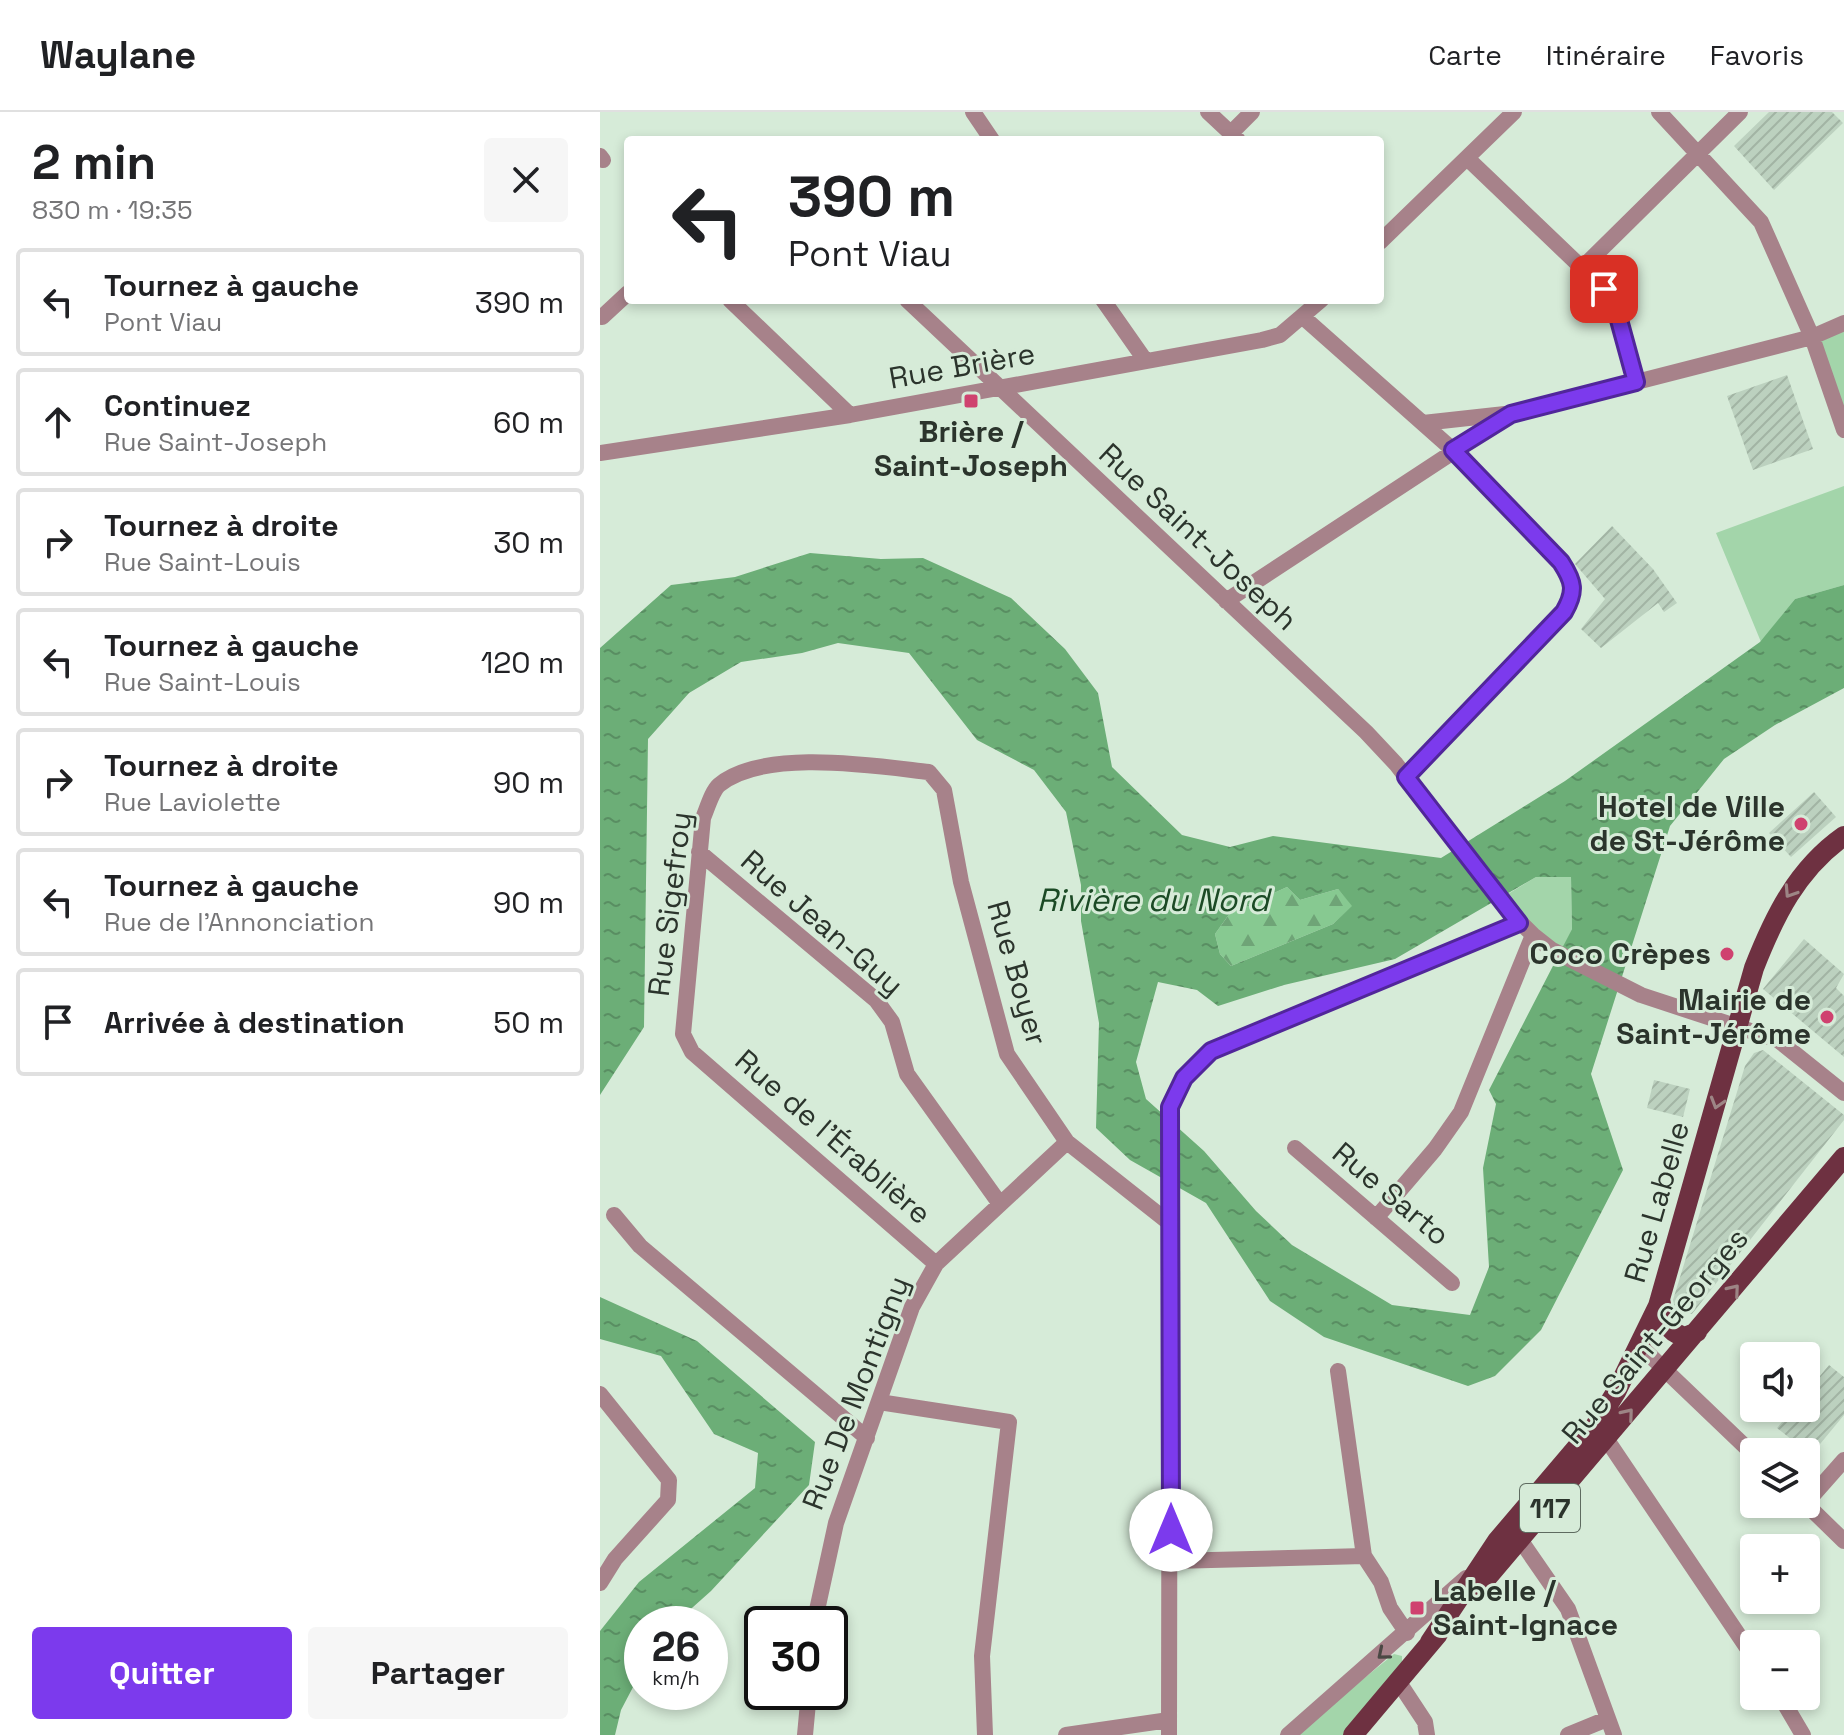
<!DOCTYPE html>
<html lang="fr">
<meta charset="utf-8">
<style>
:root{--surface:#fff;--page:#f6f6f6;--text:#202124;--muted:#757577;--line:#e0e0e0;--accent:#7c3aed}
body{margin:0;font-family:"Space Grotesk",sans-serif;background:var(--page);color:var(--text);height:100vh;display:flex;flex-direction:column;font-size:30px;white-space:nowrap}
*{box-sizing:border-box;margin:0}
p{font-size:26px;color:var(--muted)}
.icon{flex:none;width:44px;height:44px;fill:none;stroke:currentColor;stroke-width:2;stroke-linecap:round;stroke-linejoin:round}
.map{position:relative;flex:1;overflow:hidden}
.sheet{display:flex;flex-direction:column;background:var(--surface);width:600px}
.sheet>*{flex:none}
.guide{position:absolute;left:24px;top:24px;width:760px;height:168px;border-radius:8px;box-shadow:0 4px 12px #0003;background:#fff;color:var(--text);overflow:hidden}
.tools{position:absolute;left:1140px;top:1230px;display:grid;gap:16px}
.tools a{display:grid;place-items:center;width:80px;height:80px;border-radius:8px;background:var(--surface);box-shadow:0 4px 12px #0003;font-size:40px}
.speed{position:absolute;left:24px;top:1494px;display:flex;gap:16px;font-size:40px;font-weight:700;text-align:center}
.speed>*{display:grid;place-content:center;width:104px;height:104px;border-radius:50%;background:var(--surface);box-shadow:0 4px 12px #0003;line-height:1}
.speed small{font-size:20px;font-weight:400}
.speed .limit{border:4px solid #111;border-radius:12px;background:#fff;color:#111}
.pin{position:absolute;display:grid;place-items:center;width:68px;height:68px;color:#fff;margin:-34px;border-radius:16px;box-shadow:0 4px 12px #0006}
.me{position:absolute;width:88px;margin:-44px;rotate:0deg;stroke-linejoin:round;filter:drop-shadow(0 0 6px #0008)}
.turn{display:flex;align-items:center;gap:28px;height:168px;padding:0 32px;font-size:36px}
.turn .icon{width:104px;height:104px;stroke-width:2.5}
.turn b{display:block;font-size:56px;line-height:68px}
.round{display:grid;place-items:center;flex:none;width:84px;height:84px;border-radius:8px;background:var(--page)}
.summary{display:flex;align-items:center;justify-content:space-between;height:136px;padding:0 32px}
h1{font-size:48px;font-weight:600;line-height:60px}
.button{display:flex;gap:16px;margin-top:auto;padding:16px 32px}
.button a{flex:1;height:92px;border-radius:8px;background:var(--accent);color:#fff;font-size:32px;font-weight:600;line-height:92px;text-align:center}
.button a+a{background:var(--page);color:var(--text)}
ul{padding:0;list-style:none}
li{display:flex;align-items:center;gap:24px;height:108px;margin:0 16px 12px;padding:0 16px;border:4px solid var(--line);border-radius:8px}
li div{flex:1}
li b{display:block;font-size:30px}
li em{font-style:normal}
header{display:flex;align-items:center;gap:48px;box-sizing:border-box;height:112px;padding:0 40px;background:var(--surface);border-bottom:2px solid var(--line)}
header strong{font-size:38px}
nav{display:flex;gap:44px;margin-inline-start:auto;font-size:28px}
main{display:flex;flex:1;min-height:0}
.map>svg:first-child{display:block}
.forest{fill:url(#forest-firs)}
.green{fill:#a3d5aa}
.water{fill:url(#water-ripples);fill-rule:evenodd}
.building{fill:url(#building-hatch)}
.lines{fill:none;stroke-linecap:round;stroke-linejoin:round}
.minor{stroke:#a7828a;stroke-width:16}
.major{stroke:#6e3141;stroke-width:20}
.oneway{stroke:#9d8585}
.oneway2{stroke:#4a4844}
.route-casing{stroke:#51269a;stroke-width:20}
.route{stroke:#7c3aed;stroke-width:14}
.poi-dot{fill:#cf426f;stroke:#d6ebd8;stroke-width:3}
.labels{text-anchor:middle;stroke-width:6;stroke-linejoin:round;paint-order:stroke}
.shield{fill:#d6ebd8;stroke:#5e6b60;stroke-width:2}
.shield-label{font-size:28px;font-weight:bold;fill:#2b342c}
.street-label{font-size:30px;fill:#2b342c;stroke:#d6ebd8}
.poi-label{font-size:30px;font-weight:bold;fill:#2b342c;stroke:#d6ebd8;text-anchor:end}
.water-label{font-size:32px;font-style:italic;fill:#1b4a25;stroke:#d6ebd8}
</style>
<header>
<strong>Waylane</strong>
<nav><a>Carte</a><a>Itinéraire</a><a>Favoris</a></nav>
</header>
<main>
<section class="sheet">
<div class="summary"><div><h1>2 min</h1><p>830 m · 19:35</p></div><a class="round"><svg class="icon" aria-label="close" viewBox="0 0 24 24"><path d="M6 6l12 12M18 6L6 18"/></svg></a></div>
<ul>
<li><svg class="icon" aria-label="left" viewBox="0 0 24 24"><path d="M17 20v-9H6M10 6l-5 5 5 5"/></svg><div><b>Tournez à gauche</b><p>Pont Viau</p></div><em>390 m</em></li>
<li><svg class="icon" aria-label="ahead" viewBox="0 0 24 24"><path d="M12 20V5M6 11l6-6 6 6"/></svg><div><b>Continuez</b><p>Rue Saint-Joseph</p></div><em>60 m</em></li>
<li><svg class="icon" aria-label="right" viewBox="0 0 24 24"><path d="M7 20v-9h11M14 6l5 5-5 5"/></svg><div><b>Tournez à droite</b><p>Rue Saint-Louis</p></div><em>30 m</em></li>
<li><svg class="icon" aria-label="left" viewBox="0 0 24 24"><path d="M17 20v-9H6M10 6l-5 5 5 5"/></svg><div><b>Tournez à gauche</b><p>Rue Saint-Louis</p></div><em>120 m</em></li>
<li><svg class="icon" aria-label="right" viewBox="0 0 24 24"><path d="M7 20v-9h11M14 6l5 5-5 5"/></svg><div><b>Tournez à droite</b><p>Rue Laviolette</p></div><em>90 m</em></li>
<li><svg class="icon" aria-label="left" viewBox="0 0 24 24"><path d="M17 20v-9H6M10 6l-5 5 5 5"/></svg><div><b>Tournez à gauche</b><p>Rue de l'Annonciation</p></div><em>90 m</em></li>
<li><svg class="icon" aria-label="arrive" viewBox="0 0 24 24"><path d="M6 21V4h12l-3 4 3 4H6"/></svg><div><b>Arrivée à destination</b></div><em>50 m</em></li>
</ul>
<div class="button"><a>Quitter</a><a>Partager</a></div>
</section>
<div class="map">
<svg width="1244" height="1623" viewBox="0 0 1244 1623">
<defs>
<pattern id="forest-firs" width="22" height="20" patternUnits="userSpaceOnUse" patternTransform="scale(2)"><rect width="22" height="20" fill="#87c991"/><path d="M5 1l3.5 6h-7zM16 11l3.5 6h-7z" fill="#6fa477"/></pattern>
<pattern id="water-ripples" width="26" height="14" patternUnits="userSpaceOnUse" patternTransform="scale(2)"><rect width="26" height="14" fill="#6cae77"/><path d="M2 4q2-2 4 0t4 0M15 11q2-2 4 0t4 0" fill="none" stroke="#598e62"/></pattern>
<pattern id="building-hatch" width="6" height="6" patternUnits="userSpaceOnUse" patternTransform="scale(2)"><rect width="6" height="6" fill="#bcd1bf"/><path d="M-1 1l2-2M0 6l6-6M5 7l2-2" fill="none" stroke="#a2b4a4"/></pattern>
</defs>
<rect width="100%" height="100%" fill="#d6ebd8"/>
<path class="forest" d="M 687,775 L 700,788 L 738,777 L 753,794 L 733,812 L 631,854 L 620,842 L 615,822 L 630,801 Z"/>
<path class="green" d="M 1244,211 L 1244,310 L 1212,225 Z
M 1244,374 L 1244,473 L 1195,487 L 1161,530 L 1116,421 Z
M 971,764 L 972,817 L 963,836 L 933,823 L 903,785 L 936,765 Z
M 794,1542 L 802,1544 L 802,1553 L 746,1623 L 694,1623 Z"/>
<path class="water" d="M 210,441 L 281,447 L 323,446 L 411,486 L 465,537 L 498,581 L 512,655 L 582,723 L 630,735 L 673,724 L 841,746 L 965,669 L 1160,530 L 1195,487 L 1244,473 L 1244,576 L 1175,613 L 1124,647 L 1070,714 L 991,962 L 1023,1058 L 941,1218 L 895,1264 L 868,1274 L 724,1225 L 670,1189 L 606,1091 L 530,1048 L 496,1016 L 499,911 L 481,809 L 481,773 L 466,700 L 434,658 L 377,628 L 309,541 L 238,531 L 202,541 L 141,550 L 89,581 L 48,627 L 44,915 L 0,983 L 0,536 L 71,473 L 135,465 ZM 936,765 L 971,765 L 972,817 L 889,978 L 896,992 L 883,1056 L 889,1155 L 870,1203 L 792,1193 L 692,1133 L 656,1099 L 604,1039 L 546,987 L 536,950 L 558,870 L 597,878 L 618,894 L 684,873 L 795,847 ZM 687,775 L 700,788 L 738,777 L 752,794 L 733,812 L 631,854 L 620,842 L 615,822 L 630,801 Z
M 0,1185 L 97,1229 L 215,1330 L 209,1373 L 111,1479 L 74,1512 L 42,1512 L 42,1558 L 21,1598 L 15,1623 L 0,1623 L 0,1519 L 39,1470 L 155,1376 L 158,1341 L 114,1322 L 61,1244 L 0,1227 Z"/>
<path class="building" d="M 1169,0 L 1232,0 L 1243,11 L 1174,78 L 1134,34 Z
M 1187,263 L 1213,337 L 1153,358 L 1127,284 Z
M 1012,414 L 1053,457 L 1077,491 L 1064,500 L 1058,491 L 1001,536 L 981,517 L 1005,487 L 975,452 Z
M 1214,680 L 1236,705 L 1191,745 L 1169,721 Z
M 1204,827 L 1244,862 L 1236,876 L 1244,884 L 1244,945 L 1163,877 Z
M 1163,938 L 1244,1003 L 1244,1008 L 1092,1202 L 1075,1196 L 1073,1188 L 1145,954 L 1154,941 Z
M 1054,968 L 1090,977 L 1083,1005 L 1047,996 Z
M 1229,1253 L 1244,1265 L 1244,1303 L 1211,1343 L 1177,1316 L 1194,1296 L 1206,1296 L 1206,1281 Z"/>
<g class="lines">
<path class="minor" d="M 373,0 L 392,28
M 608,0 L 638,28
M 1059,0 L 1161,110 L 1212,225 L 1244,318
M 631,21 L 652,0
M 0,44 L 3,48
M 867,46 L 1004,177 L 1016,197 L 1036,270
M 780,130 L 914,0
M 982,156 L 1140,0
M 130,188 L 250,303
M 307,188 L 766,620 L 796,652 L 907,797 L 933,823 L 952,838 L 1041,883 L 1178,928 L 1244,981
M 503,188 L 545,248
M 2,205 L 28,181
M 703,205 L 853,338 L 961,450 C 974,470 976,479 964,500 L 806,665
M 823,311 L 905,302
M 0,341 L 250,303 L 662,228 L 680,223 L 721,188
M 626,489 L 911,302 L 1212,225 L 1244,211
M 99,740 L 276,888 L 292,910 L 307,962 L 400,1092
M 695,1036 L 852,1171
M 14,1103 L 40,1134 L 267,1326
M 776,1106 L 835,1037 L 861,1000 L 933,823
M 336,1152 L 92,940 L 83,922 L 103,706 C 107,697 112,679 119,673 C 163,636 275,654 329,660 L 344,678 L 361,770 L 407,942 L 467,1030 L 572,1113
M 1039,1233 L 1154,1343
M 738,1259 L 764,1444 L 781,1470 L 790,1496 L 807,1521
M 0,1282 L 69,1368 L 68,1388 L 15,1447 L 0,1471
M 279,1290 L 409,1310 L 382,1544 L 385,1623
M 1007,1328 L 1154,1546
M 1206,1391 L 1244,1348
M 1206,1392 L 1244,1429
M 921,1429 L 968,1497 L 1014,1623
M 571,1449 L 764,1444
M 214,1512 L 236,1411 L 312,1195 L 336,1152 L 467,1030
M 798,1569 L 825,1610 L 827,1623
M 1180,1584 L 1203,1623
M 205,1623 L 209,1580
M 466,1623 L 569,1608
M 569,1623 L 570,995 L 584,966 L 611,939 L 919,811
M 688,1623 L 866,1466
M 968,1623 L 1007,1607"/>
<path class="major" d="M 1060,1187 C 1063,1204 1065,1220 1085,1225 L 1097,1220
M 875,1480 L 1244,1045
M 830,1530 L 897,1429 L 995,1314 L 1016,1280 L 1058,1194 L 1154,856 C 1174,805 1197,757 1244,724
M 753,1623 L 838,1522"/>
</g>
<defs><path id="oneway-chevron" d="M-2-3.5L2.5 0L-2 3.5" fill="none" stroke-width="1.6" stroke-linecap="round" stroke-linejoin="round" transform="scale(2)"/></defs>
<g class="oneway">
<use href="#oneway-chevron" transform="translate(1190 780) rotate(123)"/>
<use href="#oneway-chevron" transform="translate(1117 991) rotate(107)"/>
<use href="#oneway-chevron" transform="translate(1134 1178) rotate(-50)"/>
<use href="#oneway-chevron" transform="translate(1028 1302) rotate(-50)"/>
</g>
<use class="oneway2" href="#oneway-chevron" transform="translate(783 1542) rotate(140)"/>
<g class="lines">
<g class="route-casing">
<path id="route" d="M 571,1418 L 570,995 L 584,966 L 611,939 L 919,811 L 806,665 L 964,500 C 976,479 974,470 961,450 L 853,338 L 911,302 L 1036,270 L 1016,197 L 1004,177"/>
</g>
<use href="#route" class="route"/>
</g>
<g class="poi-dot">
<rect x="363" y="281" width="16" height="16" rx="4"/>
<circle cx="1201" cy="712" r="8"/>
<circle cx="1127" cy="842" r="8"/>
<circle cx="1227" cy="905" r="8"/>
<rect x="809" y="1488" width="16" height="16" rx="4"/>
</g>
<g class="labels">
<rect class="shield" x="920" y="1372" width="60" height="48" rx="6"/>
<g class="shield-label">
<text x="950" y="1406">117</text>
</g>
<g class="street-label">
<text transform="translate(362 254) rotate(-10)" y="10">Rue Brière</text>
<text transform="translate(598 425) rotate(43)" y="10">Rue Saint-Joseph</text>
<text transform="translate(70 792) rotate(-83)" y="10">Rue Sigefroy</text>
<text transform="translate(222 811) rotate(41)" y="10">Rue Jean-Guy</text>
<text transform="translate(417 861) rotate(74)" y="10">Rue Boyer</text>
<text transform="translate(233 1025) rotate(41)" y="10">Rue de l'Érablière</text>
<text transform="translate(791 1082) rotate(40)" y="10">Rue Sarto</text>
<text transform="translate(1057 1090) rotate(-74)" y="10">Rue Labelle</text>
<text transform="translate(1055 1224) rotate(-50)" y="10">Rue Saint-Georges</text>
<text transform="translate(256 1281) rotate(-69)" y="10">Rue De Montigny</text>
</g>
<g class="poi-label">
<text x="371" y="330" text-anchor="middle">Brière /<tspan x="371" dy="34">Saint-Joseph</tspan></text>
<text x="1185" y="705">Hotel de Ville<tspan x="1185" dy="34">de St-Jérôme</tspan></text>
<text x="1111" y="852">Coco Crèpes</text>
<text x="1211" y="898">Mairie de<tspan x="1211" dy="34">Saint-Jérôme</tspan></text>
<text x="833" y="1489" text-anchor="start">Labelle /<tspan x="833" dy="34">Saint-Ignace</tspan></text>
</g>
<g class="water-label">
<text x="553" y="799">Rivière du Nord</text>
</g>
</g>
</svg>
<div class="tools">
<a><svg class="icon" aria-label="sound" viewBox="0 0 24 24"><path d="M4 9h4l5-4v14l-5-4H4zM17 9q2 3 0 6"/></svg></a>
<a><svg class="icon" aria-label="layers" viewBox="0 0 24 24"><path d="M12 4l9 5-9 5-9-5zM3 14l9 5 9-5"/></svg></a>
<a>+</a>
<a>−</a>
</div>
<div class="speed"><div>26<small>km/h</small></div><div class="limit">30</div></div>
<div class="pin" style="left:1004px;top:177px;background:#d93025"><svg class="icon" aria-label="arrive" viewBox="0 0 24 24"><path d="M6 21V4h12l-3 4 3 4H6"/></svg></div>
<svg class="me" style="left:571px;top:1418px" viewBox="-20 -20 40 40"><circle r="19" fill="#fff"/><path d="M0-13L10 11 0 6-10 11z" fill="#7c3aed"/></svg>
<div class="guide">
<div class="turn"><svg class="icon" aria-label="left" viewBox="0 0 24 24"><path d="M17 20v-9H6M10 6l-5 5 5 5"/></svg><div><b>390 m</b>Pont Viau</div></div>
</div>
</div>
</main>
